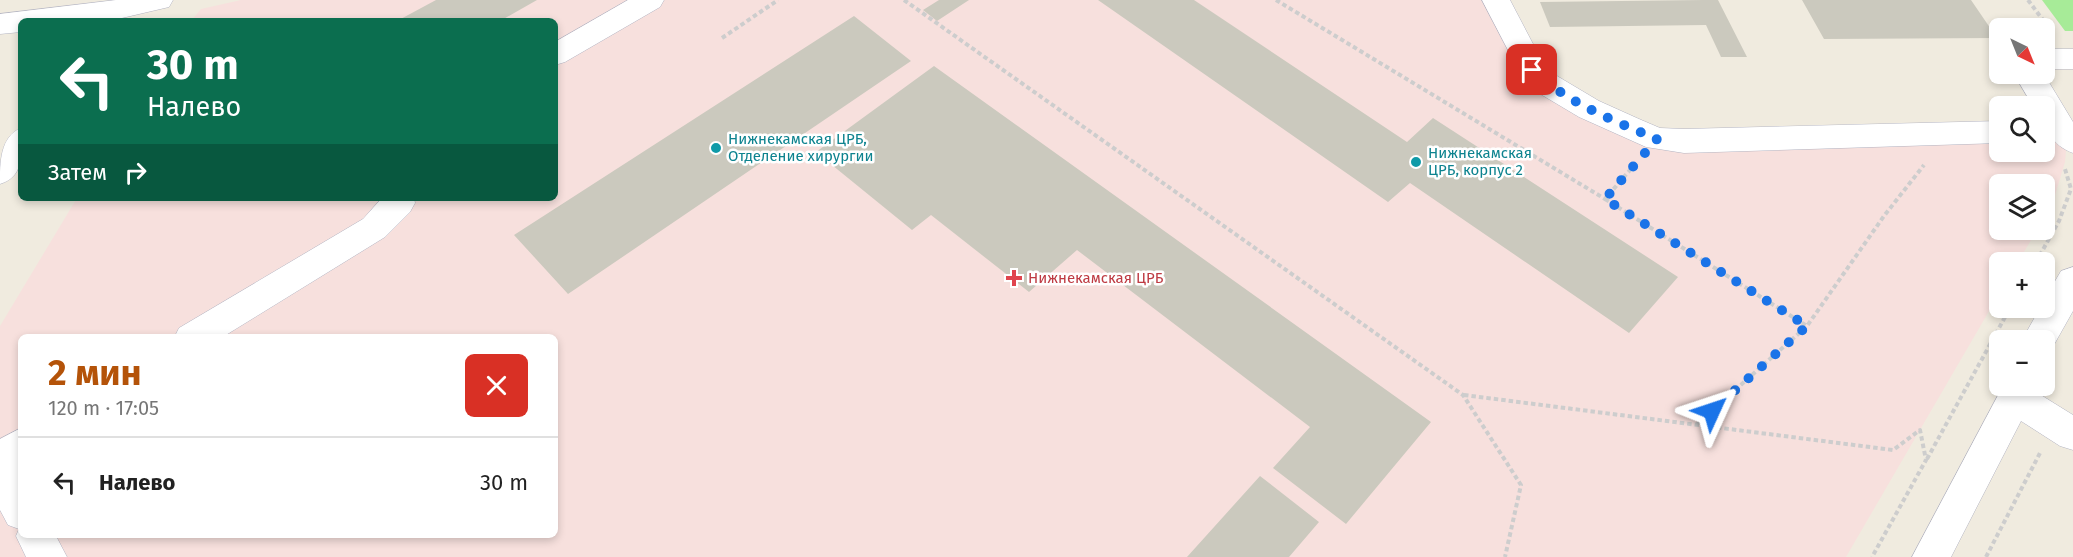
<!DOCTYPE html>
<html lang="ru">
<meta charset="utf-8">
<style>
:root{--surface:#fff;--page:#f2f2f2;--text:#222;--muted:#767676;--line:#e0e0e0;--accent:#b45309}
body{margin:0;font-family:"Fira Sans",sans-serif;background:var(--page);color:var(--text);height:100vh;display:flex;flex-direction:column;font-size:22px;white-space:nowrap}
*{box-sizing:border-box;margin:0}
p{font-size:20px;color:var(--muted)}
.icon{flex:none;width:33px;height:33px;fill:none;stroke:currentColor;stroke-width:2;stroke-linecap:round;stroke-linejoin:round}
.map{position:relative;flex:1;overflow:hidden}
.side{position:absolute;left:18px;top:334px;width:540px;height:204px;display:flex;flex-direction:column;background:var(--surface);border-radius:9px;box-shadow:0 3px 9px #0003}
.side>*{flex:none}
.top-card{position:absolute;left:18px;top:18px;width:540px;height:183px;border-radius:9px;box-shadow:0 3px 9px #0003;background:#0b6e4f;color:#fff;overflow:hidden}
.needle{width:39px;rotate:137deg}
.controls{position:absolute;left:1989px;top:18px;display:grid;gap:12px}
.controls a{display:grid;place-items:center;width:66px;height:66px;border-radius:9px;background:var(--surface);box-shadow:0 3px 9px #0003;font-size:30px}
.pin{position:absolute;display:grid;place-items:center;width:51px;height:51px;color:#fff;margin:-26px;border-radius:12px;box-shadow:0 3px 9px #0006}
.me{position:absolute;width:66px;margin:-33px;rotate:48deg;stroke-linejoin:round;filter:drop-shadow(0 0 4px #0008)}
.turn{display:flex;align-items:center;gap:21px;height:126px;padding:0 30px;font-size:27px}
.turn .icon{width:78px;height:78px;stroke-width:2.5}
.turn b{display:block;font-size:42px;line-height:51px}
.then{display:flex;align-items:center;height:57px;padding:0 30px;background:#0003;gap:12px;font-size:22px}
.round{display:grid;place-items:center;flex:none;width:63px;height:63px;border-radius:9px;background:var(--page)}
.summary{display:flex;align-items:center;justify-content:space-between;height:102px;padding:0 30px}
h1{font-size:36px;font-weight:700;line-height:45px;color:var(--accent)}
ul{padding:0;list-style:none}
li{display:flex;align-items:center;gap:18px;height:90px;padding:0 30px;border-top:2px solid var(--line)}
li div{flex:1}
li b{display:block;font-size:22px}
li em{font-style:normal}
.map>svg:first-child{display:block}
.medical{fill:#f7e0dd;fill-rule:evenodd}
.green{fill:#a7eb98}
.building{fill:#cbc9be}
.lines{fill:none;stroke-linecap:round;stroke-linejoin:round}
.minor-casing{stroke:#b3b4c2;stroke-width:1}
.path{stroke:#cdcdcd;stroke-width:4;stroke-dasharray:4.5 3;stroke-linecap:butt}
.minor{fill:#fff;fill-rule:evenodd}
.route{stroke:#1a73e8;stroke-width:10;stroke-dasharray:0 18}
.culture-dot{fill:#0f9aa8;stroke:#fff;stroke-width:2}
.health-dot{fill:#e0444e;stroke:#fff;stroke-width:2}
.labels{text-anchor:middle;stroke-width:5;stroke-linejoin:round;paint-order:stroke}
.culture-label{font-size:15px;fill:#0d838f;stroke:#fff;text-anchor:start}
.health-label{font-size:15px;fill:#be3a42;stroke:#fff;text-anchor:start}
</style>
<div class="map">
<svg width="2073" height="557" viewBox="0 0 2073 557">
<rect width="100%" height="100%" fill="#f0ebdf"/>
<path class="medical" d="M 241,0 L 1494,0 L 1525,67 L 1639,138 L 1999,135 L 2000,152 L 2044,152 L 2045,138 L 2056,140 L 2066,150 L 2065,162 L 2053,202 L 2045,217 L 2044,184 L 2000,184 L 2000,230 L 2037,230 L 2018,262 L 2000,262 L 1999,294 L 1846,557 L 0,557 L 0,326 L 77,198 L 555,198 L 555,21 L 191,21 L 201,9 ZM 21,338 L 555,338 L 555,536 L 21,536 Z"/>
<path class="green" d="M 2042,0 L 2073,0 L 2073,31 L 2065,31 Z"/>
<path class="building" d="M 436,0 L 537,0 L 500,21 L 397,21 Z
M 939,0 L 969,0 L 937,21 L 923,10 Z
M 1098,0 L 1194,0 L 1407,142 L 1433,118 L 1678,277 L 1629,333 L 1410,183 L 1388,202 Z
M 1703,0 L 1718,0 L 1747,57 L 1721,57 L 1706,25 L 1550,27 L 1540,2 Z
M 1802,0 L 1971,0 L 1997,38 L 1824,39 Z
M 854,16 L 911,61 L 568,294 L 514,235 Z
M 934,66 L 1431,422 L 1346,524 L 1273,468 L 1310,427 L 1077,250 L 1029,292 L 931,215 L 912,230 L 816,152 Z
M 1260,476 L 1319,522 L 1289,557 L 1187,557 Z"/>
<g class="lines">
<g class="minor-casing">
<path id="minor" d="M 116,0 L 173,0 L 169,7 L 109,21 L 21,21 L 21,32 L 0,34 L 0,14 Z
M 628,0 L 664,0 L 660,7 L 565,62 L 555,65 L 555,42 Z
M 1482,0 L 1510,0 L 1543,63 L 1557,76 L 1599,101 L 1639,119 L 1660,128 L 1684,129 L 2000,121 L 2000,143 L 1684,153 L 1646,147 L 1579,117 L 1537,92 L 1522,77 Z
M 2044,49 L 2073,49 L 2073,69 L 2044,69 Z
M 2014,74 L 2044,74 L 2073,122 L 2073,153 C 2051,145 2044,128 2044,106 L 2033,106 Z
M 21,128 C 21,151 26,176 0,184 C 0,162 0,137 21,128 Z
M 382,198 L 414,198 L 415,203 L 410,212 L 385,237 L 221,338 L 174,338 L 179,328 L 363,219 Z
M 2073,267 L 2073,311 L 2051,350 L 2044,353 L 2044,340 L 2022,340 L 2040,308 L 2044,308 L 2044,300 L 2061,271 Z
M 2003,386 L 2038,386 L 2036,392 L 2073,415 L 2073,450 L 2060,446 L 2021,421 L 1951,557 L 1912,557 Z
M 21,428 L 21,536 L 56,536 L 67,557 L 26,557 L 16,536 L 19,529 L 8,525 L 0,510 L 0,439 Z"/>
</g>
<path class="path" d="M 904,0 L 1463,395 L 1521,485 L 1505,557
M 1276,0 L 1605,199 L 1636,163
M 2028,0 L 2046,24
M 722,38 L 778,0
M 2012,156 L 2043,155
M 1605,199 L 1807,326 L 1884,216 L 1924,165
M 2036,262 L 2059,221 L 2071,189 L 2065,169
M 1464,395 L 1893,450 L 1920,430 L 1926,460 L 1872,557
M 1696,425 L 1807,326
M 1927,459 L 2010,308
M 1986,557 L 2040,453"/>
<use href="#minor" class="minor"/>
</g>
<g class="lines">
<path class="route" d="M 1532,70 C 1568,103 1612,120 1657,139 L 1605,199 L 1807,326 L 1712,411"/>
</g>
<g class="culture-dot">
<circle cx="716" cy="148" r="6"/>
<circle cx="1416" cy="162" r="6"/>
</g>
<path class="health-dot" d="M1011 269h6v6h6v6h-6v6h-6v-6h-6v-6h6z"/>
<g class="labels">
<g class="culture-label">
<text x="728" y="144">Нижнекамская ЦРБ,<tspan x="728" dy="17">Отделение хирургии</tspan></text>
<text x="1428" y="158">Нижнекамская<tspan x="1428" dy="17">ЦРБ, корпус 2</tspan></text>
</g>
<g class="health-label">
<text x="1028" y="283">Нижнекамская ЦРБ</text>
</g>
</g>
</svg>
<div class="controls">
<a><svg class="needle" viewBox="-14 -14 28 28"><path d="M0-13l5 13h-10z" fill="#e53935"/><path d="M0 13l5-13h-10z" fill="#767676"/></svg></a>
<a><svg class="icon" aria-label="search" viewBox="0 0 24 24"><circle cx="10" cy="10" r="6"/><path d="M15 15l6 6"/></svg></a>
<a><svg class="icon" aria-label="layers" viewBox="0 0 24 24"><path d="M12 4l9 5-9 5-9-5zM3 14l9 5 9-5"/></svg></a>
<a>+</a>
<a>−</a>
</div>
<div class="pin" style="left:1532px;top:70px;background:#d93025"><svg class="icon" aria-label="arrive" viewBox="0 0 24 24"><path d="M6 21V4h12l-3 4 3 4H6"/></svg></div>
<svg class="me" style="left:1712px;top:411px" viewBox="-20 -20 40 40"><path d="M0-17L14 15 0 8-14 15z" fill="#1a73e8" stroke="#fff" stroke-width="4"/></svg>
<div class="top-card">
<div class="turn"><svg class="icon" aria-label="left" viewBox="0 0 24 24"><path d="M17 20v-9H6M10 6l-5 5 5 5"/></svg><div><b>30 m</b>Налево</div></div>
<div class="then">Затем<svg class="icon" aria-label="right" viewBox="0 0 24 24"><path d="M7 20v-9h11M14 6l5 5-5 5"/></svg></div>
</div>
<section class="side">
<div class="summary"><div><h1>2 мин</h1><p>120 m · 17:05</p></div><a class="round" style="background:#d93025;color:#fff"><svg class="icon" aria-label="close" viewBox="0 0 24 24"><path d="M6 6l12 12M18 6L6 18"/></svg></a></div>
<ul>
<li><svg class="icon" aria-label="left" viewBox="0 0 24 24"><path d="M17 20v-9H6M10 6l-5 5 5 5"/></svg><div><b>Налево</b></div><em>30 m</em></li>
</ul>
</section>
</div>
